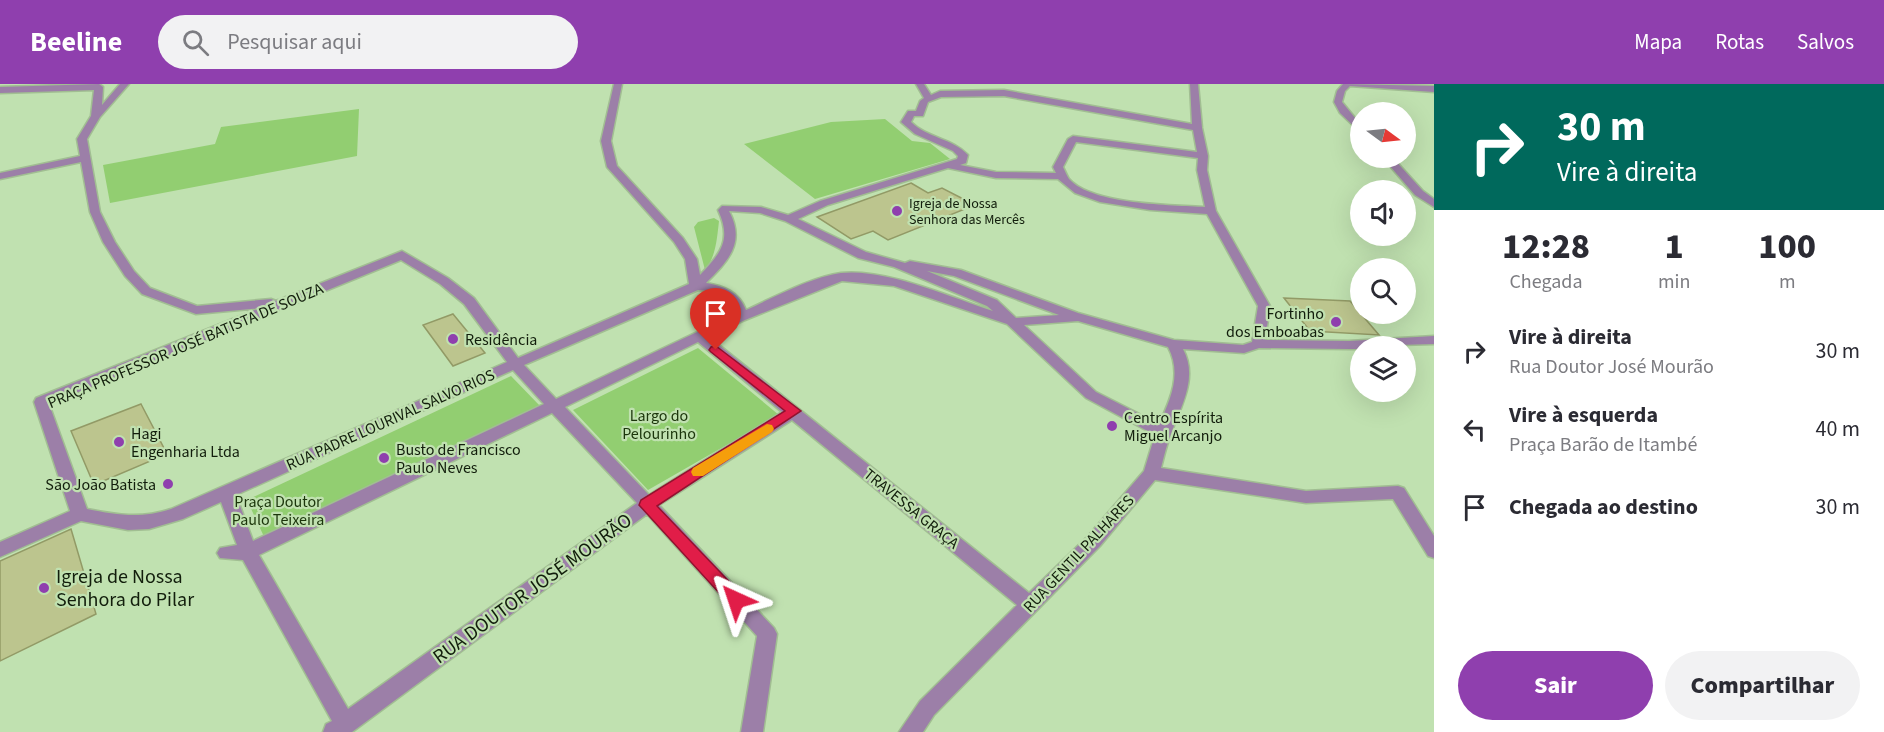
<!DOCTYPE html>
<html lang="pt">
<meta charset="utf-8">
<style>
:root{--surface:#fff;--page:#f2f2f3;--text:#2b2b33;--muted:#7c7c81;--accent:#8f3fae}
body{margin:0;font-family:"Source Sans 3",sans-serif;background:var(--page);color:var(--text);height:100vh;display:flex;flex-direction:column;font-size:22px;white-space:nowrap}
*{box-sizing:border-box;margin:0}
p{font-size:20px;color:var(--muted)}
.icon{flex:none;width:33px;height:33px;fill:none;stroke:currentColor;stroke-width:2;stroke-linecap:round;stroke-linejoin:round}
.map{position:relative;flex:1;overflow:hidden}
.drawer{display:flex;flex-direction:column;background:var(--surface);width:450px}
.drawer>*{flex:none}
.guide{background:#00695c;color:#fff;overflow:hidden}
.needle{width:39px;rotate:105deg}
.fabs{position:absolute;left:1350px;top:18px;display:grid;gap:12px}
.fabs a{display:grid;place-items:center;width:66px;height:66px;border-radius:50%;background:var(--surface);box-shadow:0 6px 24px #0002;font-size:30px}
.pin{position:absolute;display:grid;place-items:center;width:51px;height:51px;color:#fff;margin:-62px -26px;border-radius:50% 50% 50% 0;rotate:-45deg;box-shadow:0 0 6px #0007}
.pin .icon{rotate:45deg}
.me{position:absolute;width:66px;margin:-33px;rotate:318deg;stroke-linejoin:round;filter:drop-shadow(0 0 4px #0008)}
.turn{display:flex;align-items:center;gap:21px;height:126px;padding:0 24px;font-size:27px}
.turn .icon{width:78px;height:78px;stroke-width:2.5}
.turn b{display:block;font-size:42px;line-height:51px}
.eta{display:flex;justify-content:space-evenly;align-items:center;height:102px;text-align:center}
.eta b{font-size:36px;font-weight:800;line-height:42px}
.primary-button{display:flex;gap:12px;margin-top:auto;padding:12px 24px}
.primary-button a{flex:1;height:69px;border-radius:36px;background:var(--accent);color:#fff;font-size:24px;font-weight:800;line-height:69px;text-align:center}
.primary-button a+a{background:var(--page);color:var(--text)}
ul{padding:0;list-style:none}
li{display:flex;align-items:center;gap:18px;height:78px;padding:0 24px}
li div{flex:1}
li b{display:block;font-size:22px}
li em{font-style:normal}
header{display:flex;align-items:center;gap:36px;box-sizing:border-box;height:84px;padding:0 30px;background:var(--accent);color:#fff}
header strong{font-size:28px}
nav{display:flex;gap:33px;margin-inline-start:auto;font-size:21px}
.search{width:420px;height:54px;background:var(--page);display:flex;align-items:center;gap:15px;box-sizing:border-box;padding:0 21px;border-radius:33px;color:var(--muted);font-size:22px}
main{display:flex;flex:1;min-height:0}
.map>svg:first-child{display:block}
.green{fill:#92ce71}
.building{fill:#bcc58e;stroke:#929a66;stroke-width:1.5}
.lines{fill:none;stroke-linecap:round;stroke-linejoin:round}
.minor-casing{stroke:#a1be92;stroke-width:3}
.minor{fill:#9c7fa8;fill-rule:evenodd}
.route{fill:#e11d48;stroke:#92132f;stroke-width:1.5}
.slow{fill:#f59e0b}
.poi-dot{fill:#8f3fae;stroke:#c0e1b0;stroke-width:2}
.labels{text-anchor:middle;stroke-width:4.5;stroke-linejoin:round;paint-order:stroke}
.far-poi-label{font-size:14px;fill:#121e0c;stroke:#c0e1b0;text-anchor:start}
.poi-label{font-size:16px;fill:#121e0c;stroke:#c0e1b0;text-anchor:start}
.street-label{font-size:16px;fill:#121e0c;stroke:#c0e1b0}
.park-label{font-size:16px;fill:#1b350b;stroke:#c0e1b0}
.near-poi-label{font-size:20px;fill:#121e0c;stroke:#c0e1b0;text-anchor:start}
.near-street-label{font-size:20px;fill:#121e0c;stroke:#c0e1b0}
</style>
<header>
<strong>Beeline</strong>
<div class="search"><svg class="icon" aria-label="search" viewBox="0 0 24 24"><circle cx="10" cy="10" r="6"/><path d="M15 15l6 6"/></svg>Pesquisar aqui</div>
<nav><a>Mapa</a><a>Rotas</a><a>Salvos</a></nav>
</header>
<main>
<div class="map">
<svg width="1434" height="648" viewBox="0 0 1434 648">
<rect width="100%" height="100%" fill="#c0e1b0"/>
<path class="green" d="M 359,25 L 357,72 L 110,119 L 103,81 L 215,60 L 221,43 Z
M 885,35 L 912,57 L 930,59 L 950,75 L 815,115 L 744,60 L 831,38 Z
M 714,134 L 719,137 C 717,154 716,173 705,186 L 694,143 L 698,138 Z
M 698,264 L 779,331 L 648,406 L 573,326 Z
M 511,292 L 540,322 L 266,457 L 247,416 Z"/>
<path class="building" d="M 911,99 L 928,109 L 942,104 L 975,121 L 888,156 L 873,147 L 851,155 L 817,133 Z
M 1284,214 L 1350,217 L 1379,251 L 1310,247 Z
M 453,230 L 485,269 L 453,282 L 423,241 Z
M 141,320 L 167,370 L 94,401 L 71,347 Z
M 71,445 L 96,530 L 0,577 L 0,477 Z"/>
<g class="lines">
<g class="minor-casing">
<path id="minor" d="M 99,0 L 103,3 L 102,21 L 120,0 L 129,0 L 100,33 L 87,55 L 100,128 L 115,158 L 134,187 L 150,204 L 197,222 L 271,215 L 276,217 L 402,167 L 448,194 L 474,214 L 518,274 L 689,200 L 685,175 L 674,158 L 607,83 L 601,57 L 614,0 L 622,0 L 611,57 L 617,82 L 683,154 L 697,175 L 700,191 C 721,169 732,156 718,126 L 722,122 L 761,123 L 788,131 L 820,117 L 957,75 L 958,72 L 953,67 L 915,50 L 901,38 L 908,27 L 916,27 L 920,17 L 924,14 L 916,0 L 924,0 L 931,11 L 940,7 L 1004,6 L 1192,40 L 1190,0 L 1198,0 L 1202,44 L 1208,72 L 1207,86 L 1216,127 L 1270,222 L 1265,256 L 1349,257 L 1434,252 L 1434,260 L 1360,262 L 1360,265 L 1349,265 L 1259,264 L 1244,269 L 1183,265 C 1198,293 1182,320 1172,347 C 1167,359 1164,372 1161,384 L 1306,407 L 1398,402 L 1404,404 L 1434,452 L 1434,474 L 1428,472 L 1393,415 L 1306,419 L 1155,396 L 1100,462 L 934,631 L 923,648 L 899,648 L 920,617 L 1017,521 L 792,336 L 659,421 L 774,544 L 777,550 L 763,648 L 741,648 L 757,552 L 647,430 L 352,648 L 323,648 L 326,640 L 332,637 L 243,476 L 220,474 L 217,469 L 220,464 L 237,461 L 221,418 L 183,435 L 149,445 L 128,446 L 81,437 L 0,473 L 0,458 L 70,427 L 34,318 L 36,314 L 260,224 L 196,230 L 142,210 L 125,192 L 103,158 L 90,128 L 81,78 L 0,95 L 0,89 L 80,72 L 77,55 L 91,32 L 94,6 L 0,9 L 0,3 ZM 1004,12 L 1193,46 L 1197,68 L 1073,52 L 1068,55 L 1053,83 L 1056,89 L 996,88 L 960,81 L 966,79 L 968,71 C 952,54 927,54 911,38 L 914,32 L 923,32 L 928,18 L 941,13 ZM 1076,58 L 1198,74 L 1197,86 L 1205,123 C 1172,121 1092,121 1069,95 C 1067,92 1065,87 1063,83 ZM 948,84 L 996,94 L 1058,95 L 1075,109 L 1100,118 L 1150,126 L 1207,130 L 1258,222 L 1252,258 L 1243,261 L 1174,256 L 1078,229 L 961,186 L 910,177 L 905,179 L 866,168 L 798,135 L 828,121 ZM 729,127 L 760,129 L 785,137 L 858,174 L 894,183 L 987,222 L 993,227 C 950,213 885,184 841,189 C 811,193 773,214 746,226 C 739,208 724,202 706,199 C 728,177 746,159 729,127 ZM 401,176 L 440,200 L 464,220 L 507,278 L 171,425 C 141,435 117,431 87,425 L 49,320 ZM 927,187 L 954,192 L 1059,231 L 1016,234 L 997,216 ZM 842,197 L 894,202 L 1007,240 L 1086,314 L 1155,351 L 1144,387 L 1088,452 L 1029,509 L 709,253 L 745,236 ZM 698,206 C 715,207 731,212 733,231 L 556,315 L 524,281 ZM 1078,237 L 1168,263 C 1182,289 1171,315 1159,340 L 1096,308 L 1024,241 ZM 698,258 L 782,328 L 649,411 L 565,323 ZM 513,286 L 544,320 L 253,457 L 236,411 ZM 552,329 L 637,419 L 348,625 L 259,471 Z
M 1343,0 L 1434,2 L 1434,8 L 1350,2 L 1345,7 L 1342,18 L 1360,40 L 1360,48 L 1340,29 L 1334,18 L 1337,7 Z
M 1383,74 L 1393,74 L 1423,107 L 1434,115 L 1434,123 L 1415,111 Z"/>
</g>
<use href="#minor" class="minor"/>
</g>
<path class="route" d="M 716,262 L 801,327 L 657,422 L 742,511 L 745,516 L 742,521 L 736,524 L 730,521 L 639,421 L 641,416 L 785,327 L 711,268 L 709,266 L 711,263 Z"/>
<path class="slow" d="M 767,340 L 772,341 L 774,345 L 772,348 L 703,392 L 693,392 L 691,388 L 693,384 Z"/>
<g class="poi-dot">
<circle cx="897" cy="127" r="6"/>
<circle cx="1336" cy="238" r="6"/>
<circle cx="453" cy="255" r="6"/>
<circle cx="1112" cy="342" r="6"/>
<circle cx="119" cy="358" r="6"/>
<circle cx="384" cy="374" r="6"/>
<circle cx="168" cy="400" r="6"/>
<circle cx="44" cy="504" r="6"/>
</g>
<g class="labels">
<g class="far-poi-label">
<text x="909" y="124">Igreja de Nossa<tspan x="909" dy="16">Senhora das Mercês</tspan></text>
</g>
<g class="poi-label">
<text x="1324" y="235" text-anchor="end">Fortinho<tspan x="1324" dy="18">dos Emboabas</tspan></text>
<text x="465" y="261">Residência</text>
<text x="1124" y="339">Centro Espírita<tspan x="1124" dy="18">Miguel Arcanjo</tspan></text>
<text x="131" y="355">Hagi<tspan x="131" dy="18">Engenharia Ltda</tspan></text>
<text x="396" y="371">Busto de Francisco<tspan x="396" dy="18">Paulo Neves</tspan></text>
<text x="156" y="406" text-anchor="end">São João Batista</text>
</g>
<g class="street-label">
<text transform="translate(185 261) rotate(-23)" y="6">PRAÇA PROFESSOR JOSÉ BATISTA DE SOUZA</text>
<text transform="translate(390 335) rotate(-24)" y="6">RUA PADRE LOURIVAL SALVO RIOS</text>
<text transform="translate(912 424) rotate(39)" y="6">TRAVESSA GRAÇA</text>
<text transform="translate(1078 469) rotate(-47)" y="6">RUA GENTIL PALHARES</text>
</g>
<g class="park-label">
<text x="659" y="337">Largo do<tspan x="659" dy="18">Pelourinho</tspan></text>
<text x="278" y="423">Praça Doutor<tspan x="278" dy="18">Paulo Teixeira</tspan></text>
</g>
<g class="near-poi-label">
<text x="56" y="499">Igreja de Nossa<tspan x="56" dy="23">Senhora do Pilar</tspan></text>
</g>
<g class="near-street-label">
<text transform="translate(532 504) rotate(-36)" y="7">RUA DOUTOR JOSÉ MOURÃO</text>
</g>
</g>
</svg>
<div class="fabs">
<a><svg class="needle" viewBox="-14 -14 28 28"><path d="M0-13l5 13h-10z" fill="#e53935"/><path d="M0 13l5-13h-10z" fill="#7c7c81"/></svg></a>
<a><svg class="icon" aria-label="sound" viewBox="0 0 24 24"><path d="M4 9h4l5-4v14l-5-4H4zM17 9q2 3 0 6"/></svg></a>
<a><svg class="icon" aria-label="search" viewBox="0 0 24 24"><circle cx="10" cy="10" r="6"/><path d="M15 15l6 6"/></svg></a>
<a><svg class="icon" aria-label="layers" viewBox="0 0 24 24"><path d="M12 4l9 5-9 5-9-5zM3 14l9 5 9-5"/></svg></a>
</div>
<div class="pin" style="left:716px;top:266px;background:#d93025"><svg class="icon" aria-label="arrive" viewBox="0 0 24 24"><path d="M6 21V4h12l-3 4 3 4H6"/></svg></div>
<svg class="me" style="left:736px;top:516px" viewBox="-20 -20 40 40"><path d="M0-17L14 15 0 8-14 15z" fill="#e11d48" stroke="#fff" stroke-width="4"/></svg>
</div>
<section class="drawer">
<div class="guide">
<div class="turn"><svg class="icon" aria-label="right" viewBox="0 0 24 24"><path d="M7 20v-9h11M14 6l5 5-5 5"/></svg><div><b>30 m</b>Vire à direita</div></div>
</div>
<div class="eta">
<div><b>12:28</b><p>Chegada</p></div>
<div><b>1</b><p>min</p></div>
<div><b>100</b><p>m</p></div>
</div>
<ul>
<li><svg class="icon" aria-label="right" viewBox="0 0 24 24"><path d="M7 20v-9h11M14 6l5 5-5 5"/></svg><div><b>Vire à direita</b><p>Rua Doutor José Mourão</p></div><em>30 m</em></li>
<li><svg class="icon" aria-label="left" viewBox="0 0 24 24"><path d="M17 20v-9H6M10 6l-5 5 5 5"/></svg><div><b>Vire à esquerda</b><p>Praça Barão de Itambé</p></div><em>40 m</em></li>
<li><svg class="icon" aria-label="arrive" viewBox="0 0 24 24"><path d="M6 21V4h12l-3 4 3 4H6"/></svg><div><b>Chegada ao destino</b></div><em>30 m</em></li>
</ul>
<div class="primary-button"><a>Sair</a><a>Compartilhar</a></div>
</section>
</main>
